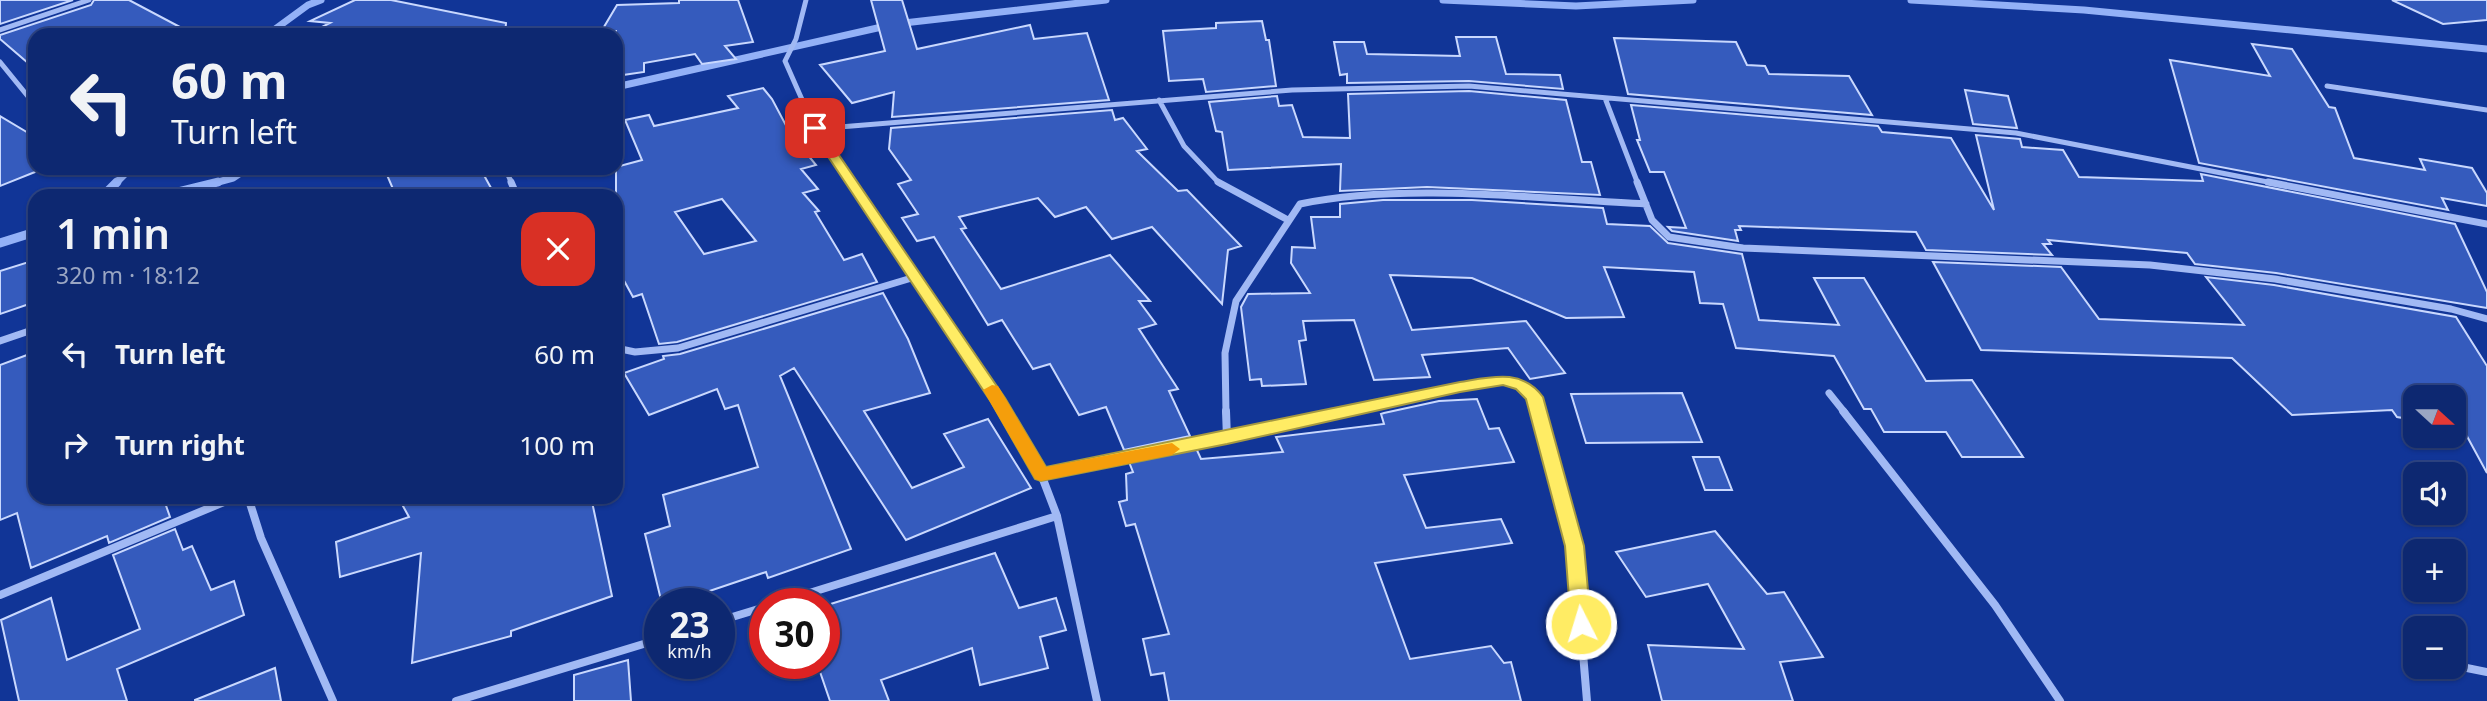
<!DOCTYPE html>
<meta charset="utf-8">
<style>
:root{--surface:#0d2871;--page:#1b3479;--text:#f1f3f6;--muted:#9aa6c3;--line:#2d4484}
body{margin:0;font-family:"Noto Sans",sans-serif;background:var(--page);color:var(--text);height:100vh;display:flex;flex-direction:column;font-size:26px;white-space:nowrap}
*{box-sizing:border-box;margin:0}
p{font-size:23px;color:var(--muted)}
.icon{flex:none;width:38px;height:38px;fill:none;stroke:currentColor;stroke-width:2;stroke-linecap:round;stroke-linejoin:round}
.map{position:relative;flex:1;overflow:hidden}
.panel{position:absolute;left:28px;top:189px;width:595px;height:315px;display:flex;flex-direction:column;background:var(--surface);border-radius:21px;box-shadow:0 2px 5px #0004,0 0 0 2px var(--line)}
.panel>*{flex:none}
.banner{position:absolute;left:28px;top:28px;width:595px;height:147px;border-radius:21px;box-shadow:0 2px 5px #0004,0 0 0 2px var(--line);background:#0d2871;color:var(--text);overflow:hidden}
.needle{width:46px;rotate:111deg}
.controls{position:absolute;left:2403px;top:385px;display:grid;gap:14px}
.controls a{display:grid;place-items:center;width:63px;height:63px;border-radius:14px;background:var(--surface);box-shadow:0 2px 5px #0004,0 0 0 2px var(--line);font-size:35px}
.speed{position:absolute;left:644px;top:588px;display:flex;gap:14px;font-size:35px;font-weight:700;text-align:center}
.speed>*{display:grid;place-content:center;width:91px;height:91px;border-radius:50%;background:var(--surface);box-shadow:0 2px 5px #0004,0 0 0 2px var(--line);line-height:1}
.speed small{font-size:18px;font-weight:400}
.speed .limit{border:10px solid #d22;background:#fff;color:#111}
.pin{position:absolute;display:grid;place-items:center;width:60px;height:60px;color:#fff;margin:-30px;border-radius:14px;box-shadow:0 4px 10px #0006}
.me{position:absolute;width:77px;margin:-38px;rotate:355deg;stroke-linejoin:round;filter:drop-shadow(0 0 5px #0008)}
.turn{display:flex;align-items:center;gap:24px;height:147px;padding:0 28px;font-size:32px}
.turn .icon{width:91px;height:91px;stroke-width:2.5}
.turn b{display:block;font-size:49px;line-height:60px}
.round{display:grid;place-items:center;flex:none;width:74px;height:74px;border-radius:21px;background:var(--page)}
.summary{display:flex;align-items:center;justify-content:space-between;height:119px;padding:0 28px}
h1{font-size:42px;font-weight:600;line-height:52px}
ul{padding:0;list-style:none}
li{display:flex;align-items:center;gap:21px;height:91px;padding:0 28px}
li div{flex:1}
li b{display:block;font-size:26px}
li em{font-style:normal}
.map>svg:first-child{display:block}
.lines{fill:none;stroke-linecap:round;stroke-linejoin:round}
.stream-far1{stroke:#93b1f7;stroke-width:7}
.stream{stroke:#93b1f7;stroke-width:9}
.building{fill:#355bbd;stroke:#c9d8fe;stroke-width:2;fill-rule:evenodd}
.minor-far2{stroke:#a1b9f4;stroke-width:5}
.minor-far1{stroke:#a1b9f4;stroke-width:7}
.minor{stroke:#a1b9f4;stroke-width:8}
.route{fill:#ffec64;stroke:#a69941;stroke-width:2}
.slow{fill:#f59e0b}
</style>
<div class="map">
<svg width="2487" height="701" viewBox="0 0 2487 701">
<rect width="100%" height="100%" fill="#113597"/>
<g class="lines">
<path class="stream-far1" d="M 1443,0 L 1576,6 L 1693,0
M 1911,0 L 2084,10 L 2487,49
M 267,35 L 308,5 L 321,0
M 616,87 L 895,24 L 1106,0
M 115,184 L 131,168
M 211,184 L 233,178 L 248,168"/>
<path class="stream" d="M 103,196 L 117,182
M 161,196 L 218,182
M 0,243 L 35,232"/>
</g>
<path class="building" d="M 0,0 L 73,0 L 0,24 Z
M 94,0 L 129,0 L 195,35 L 35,35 L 35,69 L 0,39 L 0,35 L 91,5 Z
M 355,0 L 391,0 L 506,23 L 505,35 L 306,35 L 330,23 L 310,21 Z
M 679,0 L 738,0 L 753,42 L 725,46 L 736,59 L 702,64 L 695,54 L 644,63 L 644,72 L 616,76 L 616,31 L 601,32 L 617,5 L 679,3 Z
M 871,0 L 902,0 L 917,49 L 1030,25 L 1034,39 L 1087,33 L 1109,100 L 892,117 L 894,92 L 852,103 L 820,65 L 885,51 Z
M 2392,0 L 2487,0 L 2487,20 L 2443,24 Z
M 1262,21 L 1266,40 L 1269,40 L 1276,86 L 1206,92 L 1203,79 L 1169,81 L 1163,31 L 1216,28 L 1216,23 Z
M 1456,37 L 1496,37 L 1506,74 L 1560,75 L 1563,89 L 1469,81 L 1347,83 L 1347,74 L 1340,75 L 1334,42 L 1364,42 L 1367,54 L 1460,56 Z
M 1614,38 L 1736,42 L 1747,65 L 1765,66 L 1769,74 L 1849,76 L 1872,115 L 1628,94 Z
M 2252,44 L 2292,49 L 2329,107 L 2335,108 L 2354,158 L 2425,170 L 2420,159 L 2472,168 L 2487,193 L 2487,206 L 2442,198 L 2448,210 L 2199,163 L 2170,60 L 2270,76 Z
M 763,88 L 772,99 L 790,133 L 816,165 L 801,169 L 818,189 L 803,193 L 819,211 L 815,212 L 844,260 L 862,254 L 877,282 L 677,342 L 659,344 L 642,294 L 633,297 L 616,266 L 616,167 L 642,160 L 625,120 L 649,115 L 654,126 L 738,108 L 728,96 ZM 722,199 L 756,241 L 704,254 L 675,212 Z
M 1965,90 L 2008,96 L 2017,128 L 1973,124 Z
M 1469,91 L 1566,100 L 1582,162 L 1591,162 L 1600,195 L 1427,187 L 1340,191 L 1341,164 L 1228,170 L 1222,132 L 1216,131 L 1209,102 L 1277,96 L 1279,106 L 1292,105 L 1303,137 L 1350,138 L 1348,94 Z
M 1631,105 L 1878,126 L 1882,132 L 1951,138 L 1994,210 L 1976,135 L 2020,139 L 2022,147 L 2063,150 L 2079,177 L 2203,181 L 2201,174 L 2455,224 L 2487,292 L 2487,308 L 2276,273 L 2195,264 L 2187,253 L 2048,240 L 2051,244 L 2043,244 L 2052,255 L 1926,250 L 1916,232 L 1739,226 L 1741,230 L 1735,230 L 1738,241 L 1672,231 L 1668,227 L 1686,228 L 1664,172 L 1650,172 L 1637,140 L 1640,140 Z
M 1112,110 L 1115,120 L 1123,118 L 1147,149 L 1137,151 L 1178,191 L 1187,190 L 1241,246 L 1228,250 L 1222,304 L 1152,227 L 1112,239 L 1086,207 L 1055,217 L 1038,198 L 959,217 L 966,228 L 961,229 L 1001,289 L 1110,255 L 1150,301 L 1139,301 L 1156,324 L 1139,329 L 1178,389 L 1169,391 L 1190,436 L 1124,450 L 1106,407 L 1079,415 L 1050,364 L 1033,369 L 1002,320 L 988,325 L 934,237 L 917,241 L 902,218 L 918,214 L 898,184 L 911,180 L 889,149 L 891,128 Z
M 0,116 L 35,137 L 35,172 L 0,186 Z
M 384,168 L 480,168 L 491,188 L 464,196 L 396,196 Z
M 1383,200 L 1472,200 L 1603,208 L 1607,224 L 1650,226 L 1668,243 L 1742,254 L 1759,320 L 1839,325 L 1814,278 L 1864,278 L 1926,381 L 1972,380 L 2023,457 L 1962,457 L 1946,432 L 1884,432 L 1871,409 L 1864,409 L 1834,356 L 1736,348 L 1723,304 L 1700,303 L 1694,272 L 1604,267 L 1624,317 L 1566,318 L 1472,278 L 1390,275 L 1412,330 L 1526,321 L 1565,373 L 1530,379 L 1508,348 L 1422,355 L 1430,377 L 1374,380 L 1354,320 L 1303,321 L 1306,340 L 1299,341 L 1306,384 L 1262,386 L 1261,379 L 1250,380 L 1241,307 L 1248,294 L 1310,293 L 1291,263 L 1292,247 L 1315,248 L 1311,217 L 1340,217 L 1340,204 Z
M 35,260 L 35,302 L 0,314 L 0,271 Z
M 1933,262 L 2061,267 L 2099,319 L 2244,325 L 2206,277 L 2274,285 L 2456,317 L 2487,366 L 2487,473 L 2463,429 L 2454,427 L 2454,397 L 2415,397 L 2415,420 L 2397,417 L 2392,410 L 2292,415 L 2232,358 L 1981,350 Z
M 883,293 L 908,339 L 930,393 L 864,411 L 912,488 L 964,467 L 944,434 L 988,419 L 1031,488 L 906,540 L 794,368 L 780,376 L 851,549 L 768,578 L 766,572 L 671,604 L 662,604 L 645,534 L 670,526 L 663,495 L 758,467 L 738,405 L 725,409 L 717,389 L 649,415 L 624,373 L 664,359 L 663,356 L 680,354 Z
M 35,352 L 35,497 L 163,497 L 170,517 L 109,543 L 107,536 L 31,568 L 17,513 L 0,520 L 0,365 Z
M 1682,393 L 1702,442 L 1586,443 L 1571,394 Z
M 1477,399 L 1489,429 L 1499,428 L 1514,462 L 1404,475 L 1426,528 L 1501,519 L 1512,543 L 1375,563 L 1410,659 L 1491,646 L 1504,663 L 1511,662 L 1521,701 L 1169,701 L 1164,673 L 1151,675 L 1143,639 L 1169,634 L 1135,524 L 1126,526 L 1119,502 L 1127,500 L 1126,474 L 1133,472 L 1129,462 L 1196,448 L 1201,459 L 1283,452 L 1276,437 L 1384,424 L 1381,414 L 1384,413 L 1439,401 Z
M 1693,457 L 1719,457 L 1732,490 L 1705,490 Z
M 398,497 L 591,497 L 612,596 L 511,631 L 511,636 L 412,663 L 421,553 L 340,577 L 336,542 L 409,517 Z
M 175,529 L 183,550 L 192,546 L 211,590 L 234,581 L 244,615 L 117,669 L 127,701 L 19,701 L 1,620 L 51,598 L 67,660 L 140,629 L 113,555 Z
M 1715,531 L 1767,594 L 1784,592 L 1823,657 L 1780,662 L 1793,701 L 1662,701 L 1648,645 L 1744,649 L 1708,584 L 1646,597 L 1616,552 Z
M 995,553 L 1019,608 L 1056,598 L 1066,630 L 1040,637 L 1048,668 L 980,685 L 972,648 L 881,680 L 889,701 L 830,701 L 817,663 L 824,663 L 824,606 Z
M 628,660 L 631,701 L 574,701 L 574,675 Z
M 275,668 L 281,701 L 195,701 L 195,700 Z"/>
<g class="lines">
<path class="minor-far2" d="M 806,0 L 796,39 L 785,61 L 815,129 L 852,184
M 0,30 L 89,0
M 0,62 L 35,105
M 2327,86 L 2487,110
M 1605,98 L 1638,184
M 1159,100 L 1184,146 L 1220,184
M 815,129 L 1292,90 L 1469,86 L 2016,133 L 2278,184
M 505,168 L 512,184"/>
<path class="minor-far1" d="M 511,182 L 517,196
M 851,182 L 1006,413
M 1218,182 L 1288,220
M 1637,182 L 1652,220 L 1669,237 L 1743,248 L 2150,265 L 2275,279 L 2451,309 L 2487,319
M 2268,182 L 2487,224
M 0,341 L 35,329
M 616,348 L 635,352 L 678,348 L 915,277
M 1829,393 L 1845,413
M 1226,413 L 1225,353 L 1236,301 L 1300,204 C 1404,182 1539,199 1646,204
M 1334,413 L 1500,381 C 1522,383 1533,393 1538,413"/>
<path class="minor" d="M 1005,411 L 1041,474 L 1057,516 L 1097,701
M 1226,411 L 1227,438
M 1538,411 L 1574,546 L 1587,701
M 1843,411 L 1995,605 L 2060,701
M 1041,474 L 1342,411
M 248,497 L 261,538 L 333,701
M 0,595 L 236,497
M 774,604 L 1057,516
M 719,621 L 765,607
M 2457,666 L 2487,672
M 456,701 L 660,639"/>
</g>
<path class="route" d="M 815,125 L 819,126 L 1005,398 L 1046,467 L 1460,382 C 1491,377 1522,368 1543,397 L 1584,546 L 1591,624 L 1588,629 L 1574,629 L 1571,624 L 1565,546 L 1526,399 L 1516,389 L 1503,385 L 1460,392 L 1227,444 L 1041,481 L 1035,479 L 991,402 L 809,128 Z"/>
<path class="slow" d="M 992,385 L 998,386 L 1046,467 L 1172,443 L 1180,449 L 1172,455 L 1041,481 L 1035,479 L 983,390 Z"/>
</svg>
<div class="controls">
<a><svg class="needle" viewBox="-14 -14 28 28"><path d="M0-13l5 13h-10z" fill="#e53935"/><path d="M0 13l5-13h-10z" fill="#9aa6c3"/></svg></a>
<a><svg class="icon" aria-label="sound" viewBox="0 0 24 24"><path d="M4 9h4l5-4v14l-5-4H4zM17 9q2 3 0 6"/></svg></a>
<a>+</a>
<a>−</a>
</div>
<div class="speed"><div>23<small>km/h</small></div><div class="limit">30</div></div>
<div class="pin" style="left:815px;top:128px;background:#d93025"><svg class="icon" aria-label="arrive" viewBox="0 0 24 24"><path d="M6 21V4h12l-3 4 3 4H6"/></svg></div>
<svg class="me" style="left:1581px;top:624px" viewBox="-20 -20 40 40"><circle r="17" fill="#ffec64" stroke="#fff" stroke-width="3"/><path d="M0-11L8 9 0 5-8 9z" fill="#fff"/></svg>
<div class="banner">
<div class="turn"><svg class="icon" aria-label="left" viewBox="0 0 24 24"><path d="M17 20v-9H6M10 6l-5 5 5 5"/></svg><div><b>60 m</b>Turn left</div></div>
</div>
<section class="panel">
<div class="summary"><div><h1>1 min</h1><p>320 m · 18:12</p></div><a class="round" style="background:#d93025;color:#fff"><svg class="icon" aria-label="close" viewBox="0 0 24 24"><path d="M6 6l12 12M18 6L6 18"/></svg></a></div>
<ul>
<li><svg class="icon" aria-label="left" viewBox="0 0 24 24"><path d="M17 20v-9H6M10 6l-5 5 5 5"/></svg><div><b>Turn left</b></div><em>60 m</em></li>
<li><svg class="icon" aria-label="right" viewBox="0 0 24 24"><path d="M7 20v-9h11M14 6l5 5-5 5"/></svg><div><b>Turn right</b></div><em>100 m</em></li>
</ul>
</section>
</div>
